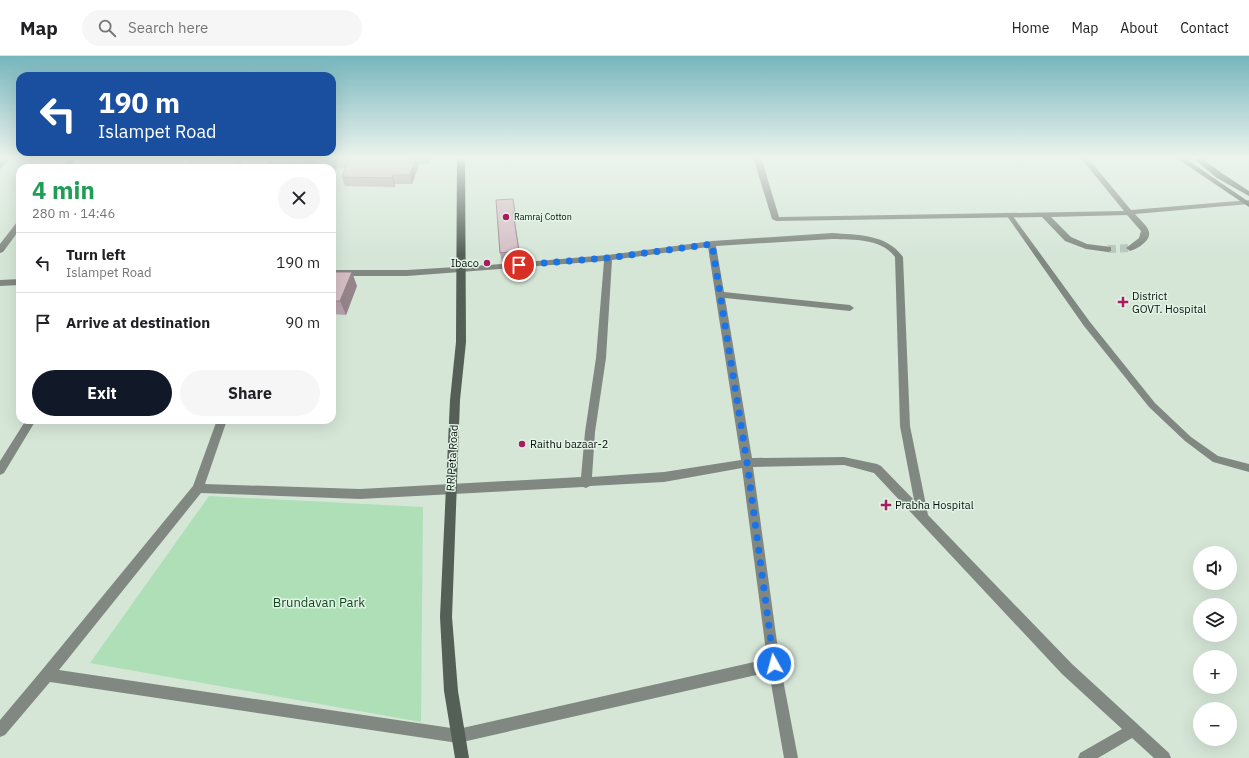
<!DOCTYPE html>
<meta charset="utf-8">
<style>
:root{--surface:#fff;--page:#f6f6f6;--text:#202124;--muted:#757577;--line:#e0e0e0;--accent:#111827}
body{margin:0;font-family:"IBM Plex Sans",sans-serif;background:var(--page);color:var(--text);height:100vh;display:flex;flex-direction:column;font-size:15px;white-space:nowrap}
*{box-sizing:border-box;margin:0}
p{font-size:13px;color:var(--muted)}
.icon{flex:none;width:22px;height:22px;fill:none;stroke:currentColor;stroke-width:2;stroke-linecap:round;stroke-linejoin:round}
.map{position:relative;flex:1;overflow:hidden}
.side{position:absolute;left:16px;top:108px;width:320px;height:260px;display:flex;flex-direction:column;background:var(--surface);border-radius:12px;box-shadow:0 4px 16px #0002}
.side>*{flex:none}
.top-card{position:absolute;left:16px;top:16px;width:320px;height:84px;border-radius:12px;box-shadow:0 4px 16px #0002;background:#1a4fa0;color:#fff;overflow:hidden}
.fabs{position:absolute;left:1193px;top:490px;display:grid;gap:8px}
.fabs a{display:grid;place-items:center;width:44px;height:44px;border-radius:50%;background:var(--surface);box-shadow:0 4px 16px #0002;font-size:20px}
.pin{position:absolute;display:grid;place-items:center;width:34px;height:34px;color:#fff;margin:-17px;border:2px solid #fff;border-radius:50%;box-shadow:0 1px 4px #0007}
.me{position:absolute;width:44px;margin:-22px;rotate:353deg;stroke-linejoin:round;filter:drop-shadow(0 0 3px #0008)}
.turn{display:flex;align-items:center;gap:14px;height:84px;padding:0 16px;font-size:18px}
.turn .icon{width:52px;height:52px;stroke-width:2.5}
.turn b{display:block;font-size:28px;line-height:34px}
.round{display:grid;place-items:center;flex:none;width:42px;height:42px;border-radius:21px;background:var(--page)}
.head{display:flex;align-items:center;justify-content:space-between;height:68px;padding:0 16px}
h1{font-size:24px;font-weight:700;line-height:30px;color:#1e9e55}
.cta{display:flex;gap:8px;margin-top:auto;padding:8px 16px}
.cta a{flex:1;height:46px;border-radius:24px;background:var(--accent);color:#fff;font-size:16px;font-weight:700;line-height:46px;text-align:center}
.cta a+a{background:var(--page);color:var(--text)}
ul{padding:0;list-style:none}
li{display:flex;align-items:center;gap:12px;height:60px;padding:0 16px;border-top:1px solid var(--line)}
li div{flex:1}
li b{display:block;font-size:15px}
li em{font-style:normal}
header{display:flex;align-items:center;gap:24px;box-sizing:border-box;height:56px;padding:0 20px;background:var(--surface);border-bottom:1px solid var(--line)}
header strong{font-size:19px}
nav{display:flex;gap:22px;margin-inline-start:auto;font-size:14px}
.search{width:280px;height:36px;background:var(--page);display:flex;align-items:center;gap:10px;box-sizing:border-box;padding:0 14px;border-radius:22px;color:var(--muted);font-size:15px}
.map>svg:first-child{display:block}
.green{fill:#aedfb7}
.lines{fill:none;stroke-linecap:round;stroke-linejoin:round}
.street-tunnel{stroke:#b6c6b8;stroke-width:8;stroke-dasharray:8 4;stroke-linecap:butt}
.lane{fill:#818882;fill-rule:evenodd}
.street{fill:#818882;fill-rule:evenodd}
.secondary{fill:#545f56;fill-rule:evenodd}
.wall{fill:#b7a3a9}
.shaded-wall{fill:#95858a}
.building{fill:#d5bec5;stroke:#95858a}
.route{stroke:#1a73e8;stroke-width:7;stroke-dasharray:0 12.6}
.poi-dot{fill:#a81d5f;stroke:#e2f4e5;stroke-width:1.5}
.labels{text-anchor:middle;stroke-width:3;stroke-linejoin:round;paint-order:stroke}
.far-poi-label{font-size:9px;fill:#090f0a;stroke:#e2f4e5;text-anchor:start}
.poi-label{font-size:11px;fill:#090f0a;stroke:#e2f4e5;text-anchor:start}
.street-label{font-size:11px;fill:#090f0a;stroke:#e2f4e5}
.near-park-label{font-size:13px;fill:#114822;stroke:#e2f4e5}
</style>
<header>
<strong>Map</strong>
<div class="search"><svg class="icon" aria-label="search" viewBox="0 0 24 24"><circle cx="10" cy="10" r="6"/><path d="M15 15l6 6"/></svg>Search here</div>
<nav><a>Home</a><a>Map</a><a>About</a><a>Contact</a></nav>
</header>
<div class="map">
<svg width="1249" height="702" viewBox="0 0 1249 702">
<rect width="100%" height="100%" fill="#d5e6d7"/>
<path class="green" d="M 209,440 L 423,451 L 421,666 L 90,607 Z"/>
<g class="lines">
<path class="street-tunnel" d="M 1108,193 L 1130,192"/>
<path class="lane" d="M 1010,158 L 1012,159 L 1090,266 L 1155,347 L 1191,381 L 1218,400 L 1249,408 L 1249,416 L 1213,406 L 1185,385 L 1149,351 L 1084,270 L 1007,160 Z"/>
<path class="street" d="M 70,101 L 77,101 L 69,112 L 61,112 Z
M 192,101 L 200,101 L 193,112 L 185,112 Z
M 333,101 L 341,101 L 336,114 L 332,116 L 332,112 L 329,112 Z
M 753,101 L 761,101 L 779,161 L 1124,155 L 1080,101 L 1087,101 L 1131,154 L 1249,144 L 1249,148 L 1135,158 C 1139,163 1148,170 1149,176 C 1151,185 1137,193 1130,195 L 1126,192 L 1139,182 L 1141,175 L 1127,159 L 1051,161 L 1071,181 L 1087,188 L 1111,191 L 1111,195 L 1108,196 L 1086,193 L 1065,185 L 1042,161 L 776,165 L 772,163 Z
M 17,166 L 20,166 L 20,173 L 3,196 L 0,197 L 0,188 Z
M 832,177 C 858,179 887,178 903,201 L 910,370 L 928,459 L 1072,608 L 1169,697 L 1171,702 L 1154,702 L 1132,682 L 1098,702 L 1078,702 L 1080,697 L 1122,673 L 1062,618 L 874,417 L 844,409 L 753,411 L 780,608 L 798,702 L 784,702 L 769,616 L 458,687 L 50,626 L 5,679 L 0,681 L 0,664 L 42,614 L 193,430 L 217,364 L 227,364 L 205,428 L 360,433 L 581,421 L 585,376 L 596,302 L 604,205 L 407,220 L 332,220 L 332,214 L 407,214 L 489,209 L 608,199 L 712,185 ZM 832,183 C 854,184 881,182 895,201 L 900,370 L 914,444 L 881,410 L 877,408 L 844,401 L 752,402 L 725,242 L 850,255 L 854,252 L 850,249 L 724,236 L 716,190 ZM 708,191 L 741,404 L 664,416 L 592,421 L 595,376 L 606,302 L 612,204 ZM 742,412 L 767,603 L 458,673 L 59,614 L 201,437 L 360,443 L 583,431 L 586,432 L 590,430 L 664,426 Z
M 20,223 L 20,229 L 0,230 L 0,224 Z
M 26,364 L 36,364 L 4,417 L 0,419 L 0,405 Z"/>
<path class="secondary" d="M 457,101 L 465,101 L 466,286 L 460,344 L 452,561 L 458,635 L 469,702 L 455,702 L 444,635 L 440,561 L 450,344 L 456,286 Z
M 1175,101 L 1183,101 L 1249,146 L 1249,151 Z
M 1192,101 L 1200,101 L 1223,118 L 1249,135 L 1249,140 L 1217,122 Z"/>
</g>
<path class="wall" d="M 271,101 L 332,101 L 328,112 L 271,112 L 268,106 Z
M 336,101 L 431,101 L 429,108 L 419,108 L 412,128 L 395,128 L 395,131 L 345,130 L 342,121 L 346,112 L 338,112 L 335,103 Z
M 513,143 L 516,166 L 515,166 L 521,205 L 502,206 L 500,197 Z
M 332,216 L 357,230 L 346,259 L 332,258 Z"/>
<path class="shaded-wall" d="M 0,101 L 9,101 L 7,103 L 8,105 L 0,113 Z
M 325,101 L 332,101 L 328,112 L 324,103 Z
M 416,101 L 417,101 L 419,108 L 412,128 L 410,119 Z
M 427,101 L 431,101 L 429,108 Z
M 313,103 L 316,112 L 315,112 L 312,105 Z
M 240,104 L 244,112 L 235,112 Z
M 393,119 L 395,128 L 395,131 L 392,122 Z
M 352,216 L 357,230 L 346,259 L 340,245 Z"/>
<path class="building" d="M 271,101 L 325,101 L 324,103 L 313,103 L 312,105 L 268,106 Z
M 336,101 L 416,101 L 410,119 L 393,119 L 392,122 L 342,121 L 349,103 L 335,103 Z
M 192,103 L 240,104 L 235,112 L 186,112 Z
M 513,143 L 515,156 L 513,156 L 519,195 L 500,197 L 496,144 Z
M 332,216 L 352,216 L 340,245 L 332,245 Z"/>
<linearGradient id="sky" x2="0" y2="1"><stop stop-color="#76b5bd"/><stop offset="0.51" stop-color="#ecf4ed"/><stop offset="1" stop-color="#ecf4ed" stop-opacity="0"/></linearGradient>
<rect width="1249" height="199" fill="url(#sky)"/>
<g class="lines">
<path class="route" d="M 519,209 L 608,202 L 712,188 L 747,406 L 774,608"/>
</g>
<g class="poi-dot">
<circle cx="506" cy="161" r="4"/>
<circle cx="487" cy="207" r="4"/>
<path d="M1121 240h4v4h4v4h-4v4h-4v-4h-4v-4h4z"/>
<circle cx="522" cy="388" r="4"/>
<path d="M884 443h4v4h4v4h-4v4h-4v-4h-4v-4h4z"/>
</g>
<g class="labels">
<g class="far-poi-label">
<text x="514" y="164">Ramraj Cotton</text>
</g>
<g class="poi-label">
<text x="479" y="211" text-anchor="end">Ibaco</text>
<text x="1132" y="244">District<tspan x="1132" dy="13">GOVT. Hospital</tspan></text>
<text x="530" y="392">Raithu bazaar-2</text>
<text x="895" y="453">Prabha Hospital</text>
</g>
<g class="street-label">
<text transform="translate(452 402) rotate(-87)" y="4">RR Peta Road</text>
</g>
<g class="near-park-label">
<text x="319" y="551">Brundavan Park</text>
</g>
</g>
</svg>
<div class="fabs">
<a><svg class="icon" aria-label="sound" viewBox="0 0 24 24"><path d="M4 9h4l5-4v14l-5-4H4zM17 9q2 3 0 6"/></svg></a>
<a><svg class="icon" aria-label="layers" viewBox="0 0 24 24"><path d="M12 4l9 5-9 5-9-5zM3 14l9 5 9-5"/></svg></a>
<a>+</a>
<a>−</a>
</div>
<div class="pin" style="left:519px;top:209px;background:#d93025"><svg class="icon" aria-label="arrive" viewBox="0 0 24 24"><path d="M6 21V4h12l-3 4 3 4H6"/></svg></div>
<svg class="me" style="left:774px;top:608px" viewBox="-20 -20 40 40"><circle r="17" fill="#1a73e8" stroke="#fff" stroke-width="3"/><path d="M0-11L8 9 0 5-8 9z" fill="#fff"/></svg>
<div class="top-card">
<div class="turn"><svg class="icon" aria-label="left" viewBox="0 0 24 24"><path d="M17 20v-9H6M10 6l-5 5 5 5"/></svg><div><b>190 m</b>Islampet Road</div></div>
</div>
<section class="side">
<div class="head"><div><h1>4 min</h1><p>280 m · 14:46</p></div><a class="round"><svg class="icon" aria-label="close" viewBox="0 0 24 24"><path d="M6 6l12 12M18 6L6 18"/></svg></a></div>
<ul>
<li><svg class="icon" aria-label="left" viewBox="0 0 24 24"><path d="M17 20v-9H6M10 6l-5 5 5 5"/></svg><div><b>Turn left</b><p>Islampet Road</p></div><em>190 m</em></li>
<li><svg class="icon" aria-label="arrive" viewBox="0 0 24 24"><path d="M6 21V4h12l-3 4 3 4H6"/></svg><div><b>Arrive at destination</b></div><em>90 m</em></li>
</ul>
<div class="cta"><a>Exit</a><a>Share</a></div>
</section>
</div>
